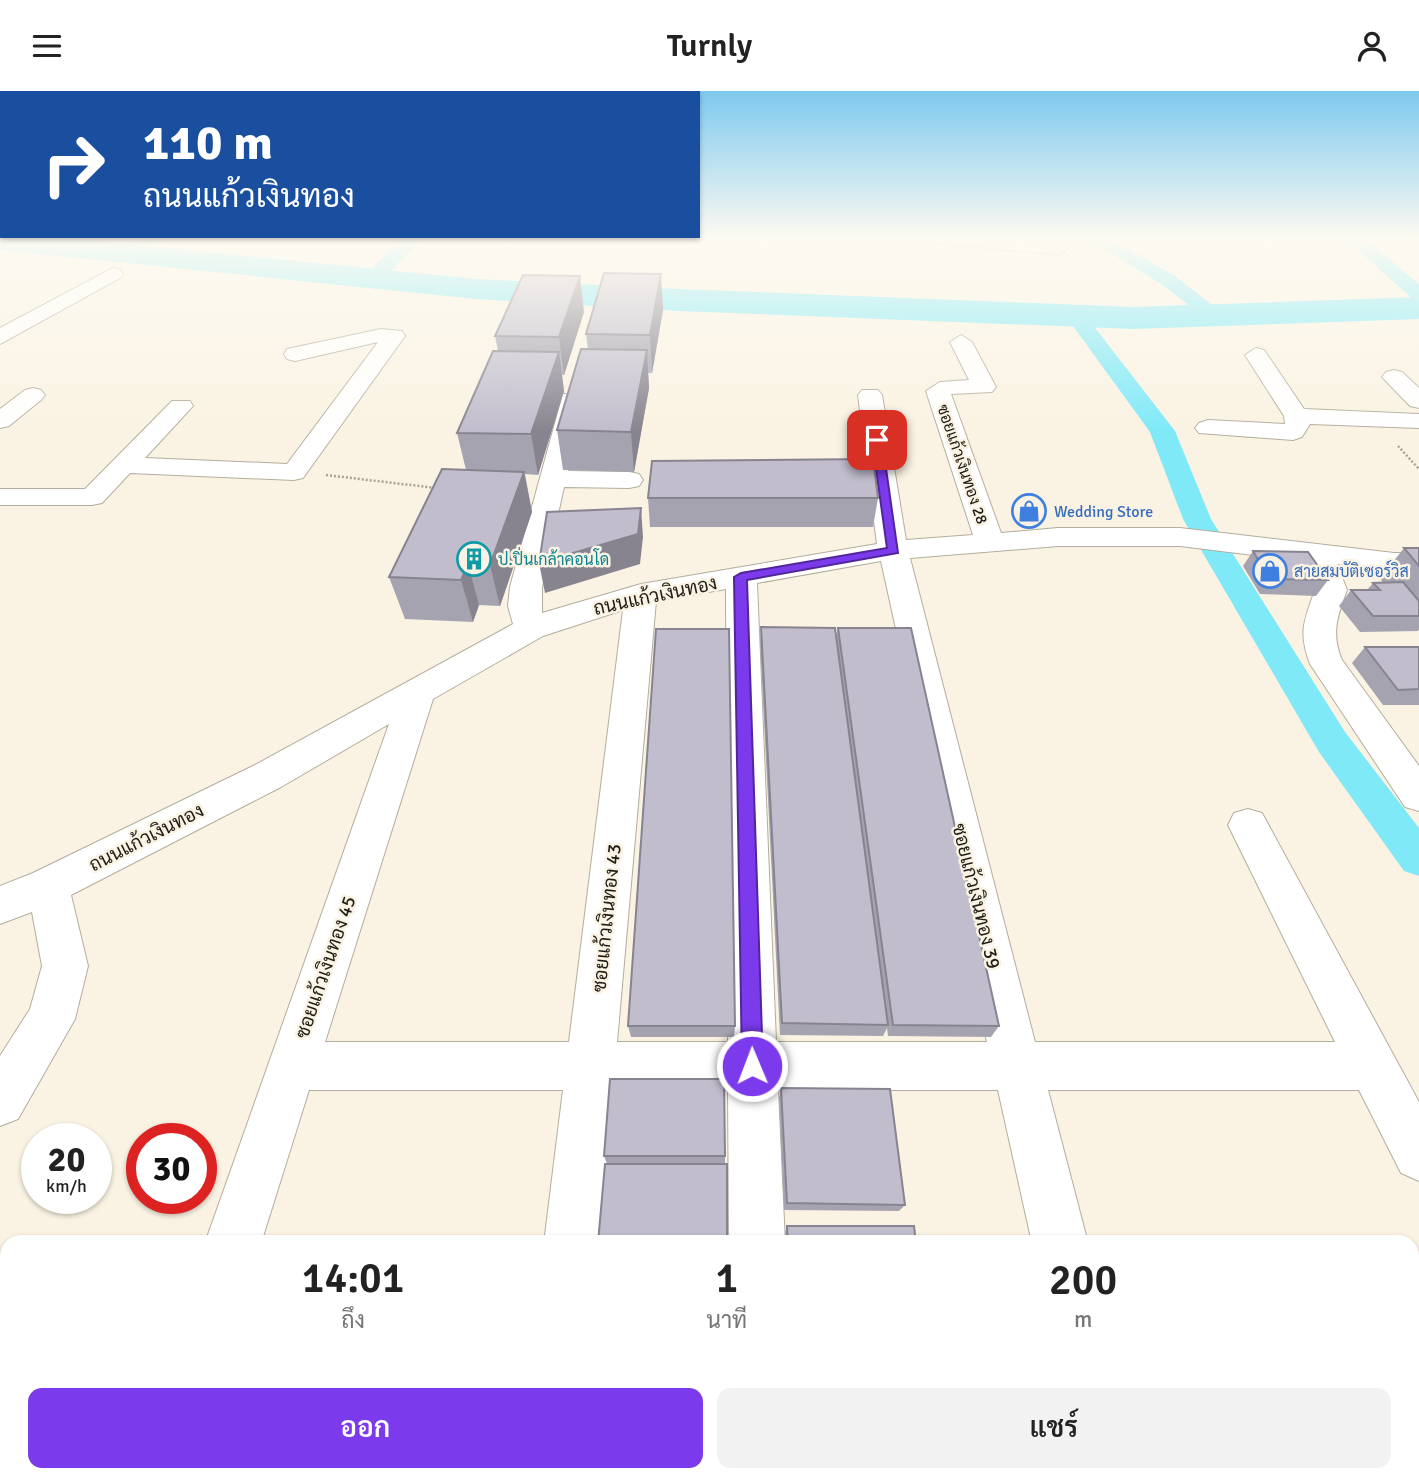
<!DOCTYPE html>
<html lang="th">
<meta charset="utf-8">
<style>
:root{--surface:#fff;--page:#f2f2f2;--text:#222;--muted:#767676;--accent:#7c3aed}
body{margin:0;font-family:Signika,Sarabun,sans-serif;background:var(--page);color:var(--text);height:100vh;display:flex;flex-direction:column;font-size:26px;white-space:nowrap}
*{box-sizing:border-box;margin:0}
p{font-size:23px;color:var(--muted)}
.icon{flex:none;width:38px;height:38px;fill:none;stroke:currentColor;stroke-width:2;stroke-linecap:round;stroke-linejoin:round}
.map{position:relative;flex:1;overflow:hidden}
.details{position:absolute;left:0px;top:1144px;width:1419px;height:247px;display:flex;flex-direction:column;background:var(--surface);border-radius:21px 21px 0 0;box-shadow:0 2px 5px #0004}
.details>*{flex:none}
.guide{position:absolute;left:0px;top:0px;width:700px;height:147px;box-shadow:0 2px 5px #0004;background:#1a4fa0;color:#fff;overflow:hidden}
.speed{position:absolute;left:21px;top:1032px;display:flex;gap:14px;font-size:35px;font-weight:700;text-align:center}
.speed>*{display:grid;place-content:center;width:91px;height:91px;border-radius:50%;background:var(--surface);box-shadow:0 2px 5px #0004;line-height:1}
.speed small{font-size:18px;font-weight:400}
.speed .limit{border:10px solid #d22;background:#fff;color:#111}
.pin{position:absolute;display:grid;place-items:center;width:60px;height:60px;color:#fff;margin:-30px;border-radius:14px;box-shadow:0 4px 10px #0006}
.me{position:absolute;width:77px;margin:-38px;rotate:359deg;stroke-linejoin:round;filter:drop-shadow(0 0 5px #0008)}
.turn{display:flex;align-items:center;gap:24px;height:147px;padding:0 28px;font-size:32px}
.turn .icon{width:91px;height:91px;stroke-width:2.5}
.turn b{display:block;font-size:49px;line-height:60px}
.eta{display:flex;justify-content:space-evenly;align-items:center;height:119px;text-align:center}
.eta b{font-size:42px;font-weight:600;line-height:49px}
.button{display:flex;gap:14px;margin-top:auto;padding:14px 28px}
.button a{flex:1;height:80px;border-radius:14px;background:var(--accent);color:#fff;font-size:28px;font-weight:600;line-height:80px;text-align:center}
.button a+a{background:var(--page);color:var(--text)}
header{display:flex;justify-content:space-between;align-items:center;height:91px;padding:0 28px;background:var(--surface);font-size:32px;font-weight:600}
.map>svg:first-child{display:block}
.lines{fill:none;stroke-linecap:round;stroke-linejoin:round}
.canal{fill:#7fe9f8;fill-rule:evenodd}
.river{fill:#7fe9f8;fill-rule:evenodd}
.minor-casing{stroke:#b3ad9d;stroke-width:2}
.path{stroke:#a8a397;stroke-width:2.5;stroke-dasharray:2 2;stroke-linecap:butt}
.minor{fill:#fff;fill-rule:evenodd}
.wall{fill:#a6a3b0}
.shaded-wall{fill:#878490}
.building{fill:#c1bdcd;stroke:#878490;stroke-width:2}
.route{fill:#7c3aed;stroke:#51269a;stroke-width:2}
.labels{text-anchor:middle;stroke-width:5;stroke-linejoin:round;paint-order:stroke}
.far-street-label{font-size:16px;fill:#1e1c16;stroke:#faf3e3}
.far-shop-label{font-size:16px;fill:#366cbe;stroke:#faf3e3;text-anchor:start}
.far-culture-label{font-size:16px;fill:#0d838f;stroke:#faf3e3;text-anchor:start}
.street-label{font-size:19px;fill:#1e1c16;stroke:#faf3e3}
</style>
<header><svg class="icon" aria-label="menu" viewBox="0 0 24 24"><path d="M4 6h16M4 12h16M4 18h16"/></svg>Turnly<svg class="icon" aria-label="person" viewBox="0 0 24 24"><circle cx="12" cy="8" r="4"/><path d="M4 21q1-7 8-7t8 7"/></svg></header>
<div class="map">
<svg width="1419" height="1391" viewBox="0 0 1419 1391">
<rect width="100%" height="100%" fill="#faf3e3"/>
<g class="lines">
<path class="canal" d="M 48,146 L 70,146 L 52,159 L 40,159 L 37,155 Z
M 405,146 L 425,146 L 378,192 L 364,192 L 361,188 L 364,184 Z
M 1085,146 L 1107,146 L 1175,185 L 1227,226 L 1217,232 L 1210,230 L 1161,193 Z
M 1343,146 L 1363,146 L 1419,193 L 1419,209 L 1412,207 Z
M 1075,218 L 1082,220 L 1175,340 L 1211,428 L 1345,641 L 1419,737 L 1419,785 L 1404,780 L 1319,661 L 1183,428 L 1150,341 L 1065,224 Z"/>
<path class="river" d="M 0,146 L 55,146 L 476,188 L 679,198 L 1133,216 L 1419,206 L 1419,228 L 1133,238 L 679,220 L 476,208 L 0,159 Z"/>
<g class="minor-casing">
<path id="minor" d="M 113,177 L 120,179 L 123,183 L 120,187 L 0,253 L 0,237 Z
M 381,238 L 402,240 L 405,245 L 303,387 L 294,389 L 130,382 L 102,412 L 92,414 L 0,414 L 0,398 L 85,398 L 172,310 L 190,310 L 193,315 L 145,367 L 287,373 L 378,251 L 295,270 L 287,268 L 284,263 L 287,258 Z
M 961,244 L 972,251 L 996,296 L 992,301 L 951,303 L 1001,442 L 1058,437 L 1180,437 L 1394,462 L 1419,462 L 1419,480 L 1337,473 L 1347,499 C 1337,526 1331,543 1342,569 L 1419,675 L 1419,720 L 1405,716 L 1310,573 C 1298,541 1304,530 1315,499 L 1304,470 L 1180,455 L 1058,455 L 910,467 L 1035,951 L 1335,951 L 1228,734 L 1234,722 L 1248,718 L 1262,722 L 1419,1011 L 1419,1090 L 1401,1082 L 1359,999 L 1048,999 L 1088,1152 L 1032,1152 L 998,999 L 778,999 L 785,1152 L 729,1152 L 728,999 L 613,999 L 600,1152 L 544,1152 L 563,999 L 309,999 L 261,1152 L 205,1152 L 389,633 L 281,696 L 71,804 L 88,875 L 75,928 L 18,1028 L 0,1035 L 0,965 L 30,918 L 42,875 L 32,821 L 0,833 L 0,795 L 33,782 L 255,674 L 513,533 L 508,515 L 510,496 L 563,303 L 581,303 L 584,308 L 568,380 L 629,381 L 639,383 L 643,389 L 639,395 L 629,397 L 564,396 L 542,496 L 542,522 L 641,493 L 877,453 L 858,304 L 862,299 L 878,299 L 882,304 L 906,449 L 973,444 L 926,300 L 940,291 L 969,289 L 950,251 ZM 881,470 L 987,951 L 776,951 L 757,492 ZM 726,498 L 728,951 L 617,951 L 656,510 ZM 623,519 L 569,951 L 325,951 L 433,608 L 543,545 Z
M 1256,257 L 1264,259 L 1304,318 L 1419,323 L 1419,337 L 1310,333 L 1302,346 L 1293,349 L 1199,342 L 1195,337 L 1199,332 L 1208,329 L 1285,333 L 1284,325 L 1245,264 Z
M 1394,279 L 1402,281 L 1419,297 L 1419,317 L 1410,315 L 1382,286 L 1386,281 Z
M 33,297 L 41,299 L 45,304 L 41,309 L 9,335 L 0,337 L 0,318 L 25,299 Z
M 123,1384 L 187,1384 L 185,1391 L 121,1391 Z
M 515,1384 L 579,1384 L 579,1391 L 515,1391 Z
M 731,1384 L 795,1384 L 795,1391 L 731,1391 Z
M 1084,1384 L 1148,1384 L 1150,1391 L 1086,1391 Z"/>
</g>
<path class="path" d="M 858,146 L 1060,164 L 1076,151 L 1075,146
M 1398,355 L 1419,378
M 326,384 L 436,397"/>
<use href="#minor" class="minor"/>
</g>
<path class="wall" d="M 663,219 L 652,282 L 648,282 L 649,297 L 634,381 L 563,379 L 557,339 L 588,258 L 586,243 Z
M 584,221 L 564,284 L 562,284 L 564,300 L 538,384 L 525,383 L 532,421 L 500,515 L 479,514 L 473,531 L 405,528 L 389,486 L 466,379 L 457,342 L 498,260 L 495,245 Z
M 648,407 L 878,407 L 873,436 L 650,436 Z
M 1404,457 L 1419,457 L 1419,538 L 1418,540 L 1360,541 L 1339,515 L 1351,499 L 1367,499 L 1373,492 L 1383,492 L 1380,487 Z
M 1253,460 L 1328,489 L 1316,505 L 1260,503 L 1243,475 Z
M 761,536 L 836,548 L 838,537 L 999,935 L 991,946 L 888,945 L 887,937 L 883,945 L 780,944 L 760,552 Z
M 1365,556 L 1419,556 L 1419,614 L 1383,614 L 1352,572 Z
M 628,935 L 735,935 L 734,946 L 631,946 Z
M 781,997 L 905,1114 L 899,1120 L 784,1119 L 779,1007 Z
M 604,1065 L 725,1065 L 725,1073 L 607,1073 Z
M 787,1135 L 916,1152 L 785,1152 L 785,1141 Z
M 799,1384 L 944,1384 L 950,1386 L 951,1391 L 799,1391 Z"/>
<path class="shaded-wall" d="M 661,183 L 663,219 L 652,282 L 650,244 Z
M 580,185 L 584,221 L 564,284 L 559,246 Z
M 647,259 L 649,297 L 634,381 L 631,341 Z
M 559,261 L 564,300 L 538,384 L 531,343 Z
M 524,381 L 532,421 L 500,515 L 490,474 Z
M 641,417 L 643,446 L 640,473 L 545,502 L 539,472 Z
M 468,473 L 479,514 L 473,531 L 461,489 Z"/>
<path class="building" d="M 604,182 L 661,183 L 650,244 L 586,243 Z
M 523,184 L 580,185 L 559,246 L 495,245 Z
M 581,258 L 647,259 L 631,341 L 557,339 Z
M 493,260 L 559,261 L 531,343 L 457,342 Z
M 873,368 L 878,407 L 648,407 L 652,370 Z
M 442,378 L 524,381 L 490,474 L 468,473 L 461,489 L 389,486 Z
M 641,417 L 638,443 L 539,472 L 547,421 Z
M 1404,457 L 1419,457 L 1419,475 Z
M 1253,460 L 1308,461 L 1328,489 L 1270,488 Z
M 1403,491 L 1419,510 L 1419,525 L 1373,525 L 1351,499 L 1380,499 L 1373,492 Z
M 761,536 L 835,537 L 888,934 L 782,932 Z
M 838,537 L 911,537 L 999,935 L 893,934 Z
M 656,538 L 729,538 L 735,935 L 628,935 Z
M 1365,556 L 1419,556 L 1419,598 L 1398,599 Z
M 610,988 L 724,988 L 725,1065 L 604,1065 Z
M 781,997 L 890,998 L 905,1114 L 787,1112 Z
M 605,1073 L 727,1073 L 727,1152 L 598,1152 Z
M 787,1135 L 914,1135 L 916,1152 L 788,1152 Z
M 584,1384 L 732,1384 L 732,1391 L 583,1391 Z
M 802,1385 L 950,1386 L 951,1391 L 802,1391 Z"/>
<linearGradient id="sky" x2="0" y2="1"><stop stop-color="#7ec9ee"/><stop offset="0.43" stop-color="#fdfaf2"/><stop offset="1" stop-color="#fdfaf2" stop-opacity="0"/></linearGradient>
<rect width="1419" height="341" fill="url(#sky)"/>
<path class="route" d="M 877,346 L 882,349 L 898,462 L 747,489 L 763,975 L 760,982 L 752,985 L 745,982 L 742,975 L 734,486 L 741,482 L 887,457 L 872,349 Z"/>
<defs>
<g id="shop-ring" transform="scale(1.75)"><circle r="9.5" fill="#faf3e3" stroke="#3f7fe0" stroke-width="1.5"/><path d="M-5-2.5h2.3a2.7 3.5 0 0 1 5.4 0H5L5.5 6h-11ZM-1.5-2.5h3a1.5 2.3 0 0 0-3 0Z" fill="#3f7fe0"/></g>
<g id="building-ring" transform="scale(1.75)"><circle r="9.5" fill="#faf3e3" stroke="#0f9aa8" stroke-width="1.5"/><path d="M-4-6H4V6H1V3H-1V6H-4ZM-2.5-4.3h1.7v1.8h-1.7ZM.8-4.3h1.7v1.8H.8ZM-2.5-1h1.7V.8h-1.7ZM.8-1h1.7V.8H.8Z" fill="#0f9aa8"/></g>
</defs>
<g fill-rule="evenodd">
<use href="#shop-ring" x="1029" y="420"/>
<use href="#building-ring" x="474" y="468"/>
<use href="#shop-ring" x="1270" y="480"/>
</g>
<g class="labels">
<g class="far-street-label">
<text transform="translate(963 373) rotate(71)" y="6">ซอยแก้วเงินทอง 28</text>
</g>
<g class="far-shop-label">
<text x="1054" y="426">Wedding Store</text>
<text x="1294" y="486">สายสมบัติเซอร์วิส</text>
</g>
<g class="far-culture-label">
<text x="498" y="474">ป.ปิ่นเกล้าคอนโด</text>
</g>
<g class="street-label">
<text transform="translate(655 504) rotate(-12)" y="7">ถนนแก้วเงินทอง</text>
<text transform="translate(146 746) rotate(-27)" y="7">ถนนแก้วเงินทอง</text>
<text transform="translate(977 805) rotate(76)" y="7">ซอยแก้วเงินทอง 39</text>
<text transform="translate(606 827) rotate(-84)" y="7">ซอยแก้วเงินทอง 43</text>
<text transform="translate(325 876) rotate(-71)" y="7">ซอยแก้วเงินทอง 45</text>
</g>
</g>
</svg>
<div class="speed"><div>20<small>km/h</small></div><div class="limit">30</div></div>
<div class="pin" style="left:877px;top:349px;background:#d93025"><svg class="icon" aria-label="arrive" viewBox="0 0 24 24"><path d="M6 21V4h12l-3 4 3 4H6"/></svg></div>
<svg class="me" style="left:752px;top:975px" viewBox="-20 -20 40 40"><circle r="17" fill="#7c3aed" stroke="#fff" stroke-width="3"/><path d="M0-11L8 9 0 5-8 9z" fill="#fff"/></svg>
<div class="guide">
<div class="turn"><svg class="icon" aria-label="right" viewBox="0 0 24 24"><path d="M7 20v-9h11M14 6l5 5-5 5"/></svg><div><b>110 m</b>ถนนแก้วเงินทอง</div></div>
</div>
<section class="details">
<div class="eta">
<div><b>14:01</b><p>ถึง</p></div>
<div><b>1</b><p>นาที</p></div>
<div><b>200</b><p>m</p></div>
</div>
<div class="button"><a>ออก</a><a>แชร์</a></div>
</section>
</div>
